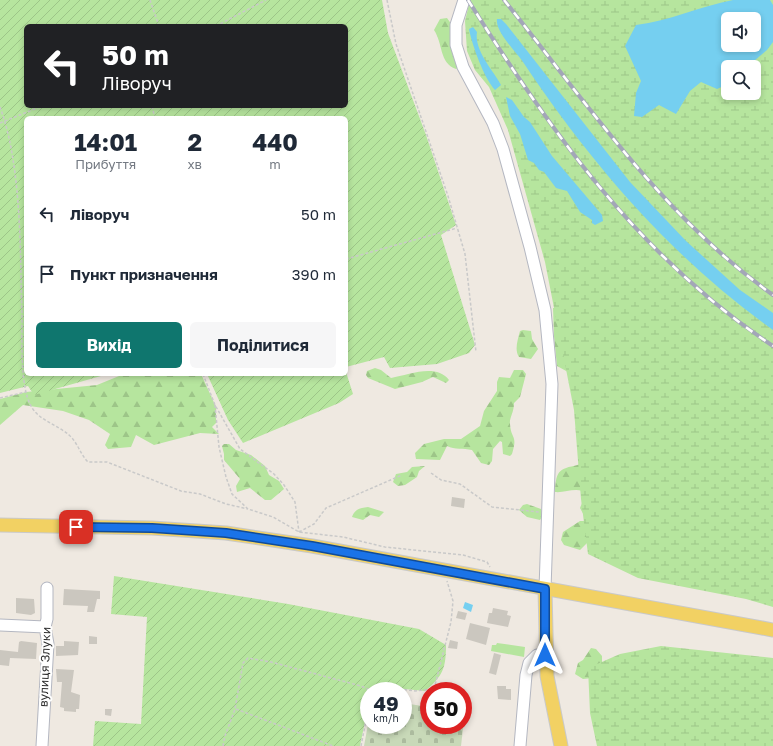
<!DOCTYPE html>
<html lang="uk">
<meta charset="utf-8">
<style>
:root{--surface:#fff;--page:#f6f6f7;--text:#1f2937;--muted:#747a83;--accent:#0f766e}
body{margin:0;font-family:"Golos Text",sans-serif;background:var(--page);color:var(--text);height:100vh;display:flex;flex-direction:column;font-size:15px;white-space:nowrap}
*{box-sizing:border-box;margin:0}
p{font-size:13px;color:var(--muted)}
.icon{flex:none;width:22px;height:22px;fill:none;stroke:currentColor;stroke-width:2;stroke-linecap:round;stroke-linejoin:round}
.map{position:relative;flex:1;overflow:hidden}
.drawer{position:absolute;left:24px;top:116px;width:324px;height:260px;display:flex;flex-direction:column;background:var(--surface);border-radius:6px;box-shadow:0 2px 6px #0003}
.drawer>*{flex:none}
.hud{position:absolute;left:24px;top:24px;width:324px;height:84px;border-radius:6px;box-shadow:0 2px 6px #0003;background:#202124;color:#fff;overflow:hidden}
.controls{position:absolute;left:721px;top:12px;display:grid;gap:8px}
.controls a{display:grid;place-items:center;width:40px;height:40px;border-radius:6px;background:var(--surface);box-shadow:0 2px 6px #0003;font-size:20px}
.speed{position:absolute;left:360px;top:682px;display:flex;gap:8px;font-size:20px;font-weight:700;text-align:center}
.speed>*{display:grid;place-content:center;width:52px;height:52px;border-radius:50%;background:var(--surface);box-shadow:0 2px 6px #0003;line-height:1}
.speed small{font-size:10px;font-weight:400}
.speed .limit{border:6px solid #d22;background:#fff;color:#111}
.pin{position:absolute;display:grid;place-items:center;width:34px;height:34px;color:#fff;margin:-17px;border-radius:8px;box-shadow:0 2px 6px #0006}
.me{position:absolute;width:44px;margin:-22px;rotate:0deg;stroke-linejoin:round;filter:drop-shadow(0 0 3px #0008)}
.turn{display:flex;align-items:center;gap:14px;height:84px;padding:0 12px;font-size:18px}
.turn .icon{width:52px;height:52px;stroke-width:2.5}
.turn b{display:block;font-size:28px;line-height:34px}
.eta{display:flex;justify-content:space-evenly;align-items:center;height:68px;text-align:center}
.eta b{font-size:24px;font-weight:700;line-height:28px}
.primary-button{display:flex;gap:8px;margin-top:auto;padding:8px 12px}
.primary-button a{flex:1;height:46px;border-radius:6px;background:var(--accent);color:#fff;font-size:16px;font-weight:700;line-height:46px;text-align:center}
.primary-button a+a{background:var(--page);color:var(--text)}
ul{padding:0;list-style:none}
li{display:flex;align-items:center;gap:12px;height:60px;padding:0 12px}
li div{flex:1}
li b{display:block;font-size:15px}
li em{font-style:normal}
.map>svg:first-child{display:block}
.grass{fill:#b6e59e}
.forest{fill:url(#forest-firs)}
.wetland{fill:url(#wetland-marsh);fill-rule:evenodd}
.cemetery{fill:url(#cemetery-stones)}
.garden{fill:url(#garden-furrows);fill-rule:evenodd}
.water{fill:#75cff0;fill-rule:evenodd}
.building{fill:#cbc7bf}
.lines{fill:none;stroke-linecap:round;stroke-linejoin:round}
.minor-casing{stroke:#b4b7c1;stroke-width:13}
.major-casing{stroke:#c9c9c9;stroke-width:15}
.path{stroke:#c9c9c9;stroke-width:1.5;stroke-dasharray:3 2;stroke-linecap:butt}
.minor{stroke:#fff;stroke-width:11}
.major{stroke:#f2d163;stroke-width:13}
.rail-casing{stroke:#a3a6b8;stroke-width:4}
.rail{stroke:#fff;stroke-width:2.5;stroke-dasharray:8;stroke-linecap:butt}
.route-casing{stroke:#114b97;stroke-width:10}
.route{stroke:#1a73e8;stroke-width:7}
.labels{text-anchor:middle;stroke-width:4;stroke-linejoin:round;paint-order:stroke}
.street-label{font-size:12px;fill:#2e2e2e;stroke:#fff}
</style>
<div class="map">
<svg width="773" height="746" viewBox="0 0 773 746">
<defs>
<pattern id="forest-firs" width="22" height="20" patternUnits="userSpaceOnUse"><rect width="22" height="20" fill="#b6e59e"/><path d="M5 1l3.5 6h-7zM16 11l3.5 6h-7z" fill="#9dc588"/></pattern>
<pattern id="wetland-marsh" width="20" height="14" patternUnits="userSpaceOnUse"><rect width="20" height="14" fill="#b6e59e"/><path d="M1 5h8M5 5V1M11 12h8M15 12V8" fill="none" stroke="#9dc588"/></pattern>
<pattern id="cemetery-stones" width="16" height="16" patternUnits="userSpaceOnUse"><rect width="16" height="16" fill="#c8d9b8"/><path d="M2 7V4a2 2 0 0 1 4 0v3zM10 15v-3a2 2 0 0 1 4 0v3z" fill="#acbb9e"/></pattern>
<pattern id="garden-furrows" width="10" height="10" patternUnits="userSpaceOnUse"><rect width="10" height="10" fill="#b6e59e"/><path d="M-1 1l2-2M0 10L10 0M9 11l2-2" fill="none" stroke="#9dc588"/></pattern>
</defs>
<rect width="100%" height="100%" fill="#efe9e1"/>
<path class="grass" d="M 497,643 L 525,647 L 524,657 L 491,651 L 492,645 L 496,645 Z"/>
<path class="forest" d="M 447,18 L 452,25 L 458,68 L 456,69 C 439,63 443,43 434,30 L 440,19 Z
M 559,307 L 568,372 L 557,366 L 554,336 L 553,308 Z
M 523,330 L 531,331 L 532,339 L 538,349 L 531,359 L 519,357 C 514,350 518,339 520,331 Z
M 375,368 L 381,370 L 391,378 C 409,375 436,363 449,380 L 446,383 L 433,377 L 422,382 L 395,389 L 368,378 L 366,375 L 367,371 Z
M 514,370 L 523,370 L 526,374 L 520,397 L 514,403 C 514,413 509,418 510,424 C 511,440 518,434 512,454 L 510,456 L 503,454 L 502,442 L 500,441 L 493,449 L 492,461 L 489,465 L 481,463 L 472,450 C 463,448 455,450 447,446 L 440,460 L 416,459 L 415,453 L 424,444 L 444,439 L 461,439 L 480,426 L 484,411 L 497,391 L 497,382 L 499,377 L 510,378 Z
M 124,374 L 198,374 L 202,376 L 216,407 L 216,423 L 212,427 L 219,434 L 200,433 L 154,445 L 136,435 L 131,447 L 108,449 L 105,445 L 110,434 L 89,420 L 63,411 L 23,405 L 0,425 L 0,399 L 26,392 L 97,385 Z
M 224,444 L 229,444 L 236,450 L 251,455 L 265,466 L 269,475 L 279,481 L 284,489 L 271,500 L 265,500 L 250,488 L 237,492 L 236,486 L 240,479 L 224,460 L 224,454 L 222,446 Z
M 582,464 L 594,536 L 580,550 L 564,545 L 561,540 L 563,532 L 580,521 L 587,521 L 580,508 L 585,496 L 582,491 C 574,488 564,493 555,492 C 556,468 560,469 582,464 Z
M 425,466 L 419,471 L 417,477 L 405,485 L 398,486 L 393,482 L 396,474 L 407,472 L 412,467 Z
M 527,504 L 541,509 L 542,517 L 540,520 L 527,517 L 519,510 L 523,505 Z
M 368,507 L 384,512 L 379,517 L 370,515 L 363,520 L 352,517 C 355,509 360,508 368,507 Z
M 591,648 L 596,649 L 602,656 L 602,665 L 592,678 L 583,679 L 575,674 L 578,663 L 583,660 Z"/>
<path class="wetland" d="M 470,0 L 773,0 L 773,607 L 746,599 L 638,578 L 588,554 L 581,499 L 574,410 L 545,262 L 508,130 L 489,87 L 475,70 L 467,51 L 465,21 ZM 728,19 L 754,19 L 754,45 L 728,45 ZM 728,67 L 754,67 L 754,93 L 728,93 Z
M 661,646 L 773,658 L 773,746 L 597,746 L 590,713 L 588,668 L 620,654 Z"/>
<path class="cemetery" d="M 403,703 L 429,707 L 429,725 L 463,725 L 463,712 L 465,712 L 461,746 L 364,746 L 369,719 L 369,725 L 403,725 Z"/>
<path class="garden" d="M 0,0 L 382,0 L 388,33 L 426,135 L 456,225 L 441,235 L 475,345 L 469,353 L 437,364 L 390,368 L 384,357 L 346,367 L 346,118 L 26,118 L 26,374 L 108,374 L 34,395 L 28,386 L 0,393 ZM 26,26 L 346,26 L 346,106 L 26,106 Z
M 346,372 L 353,394 L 339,403 L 243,443 L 228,420 L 207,374 L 346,374 Z
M 114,576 L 288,604 L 419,629 L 446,645 C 446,668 443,676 425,691 L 373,686 L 372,691 L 369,691 L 369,702 L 360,746 L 93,746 L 95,721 L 141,724 L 147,617 L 111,614 Z"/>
<path class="water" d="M 733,0 L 770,0 L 773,5 L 773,42 L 767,50 L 747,67 L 728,67 L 728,84 L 717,89 L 701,82 L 690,91 L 676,114 L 659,105 L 642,117 L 634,116 L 636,93 L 641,81 L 625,46 L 636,25 C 670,21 700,6 733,0 ZM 728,19 L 754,19 L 754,45 L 728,45 Z
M 497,19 L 501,19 L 506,24 L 630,182 L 686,241 L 740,290 L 773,313 L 773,330 C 672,258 592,165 523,62 C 516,52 495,31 497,19 Z
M 473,27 L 477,32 C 474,51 493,70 501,85 L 495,90 C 484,78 472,45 469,29 Z
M 506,97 L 512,100 L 524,117 L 530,122 L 552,156 L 602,215 L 603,221 L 595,225 L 592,223 L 592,220 L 580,212 L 567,191 L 556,188 L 544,172 L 539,170 L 534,163 L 528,160 L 520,134 L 510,116 Z
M 465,602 L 473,605 L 471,612 L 463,608 Z"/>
<path class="building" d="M 452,497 L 465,499 L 464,508 L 451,506 Z
M 64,589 L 100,591 L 100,599 L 97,599 L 94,612 L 87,612 L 88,606 L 63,605 Z
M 16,598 L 34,599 L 35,613 L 31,615 L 16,613 Z
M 493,608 L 508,611 L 507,615 L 511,616 L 508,627 L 487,623 L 489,613 L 492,613 Z
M 458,611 L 467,613 L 465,620 L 456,618 Z
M 470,623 L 490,628 L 486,645 L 466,639 Z
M 89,636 L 97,637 L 97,644 L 89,644 Z
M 450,640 L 458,642 L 457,649 L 448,648 Z
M 21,641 L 37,643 L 36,659 L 10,658 L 9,666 L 0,665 L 0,650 L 18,652 L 19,642 Z
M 64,641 L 79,642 L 78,655 L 56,656 L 56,646 L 64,646 Z
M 494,653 L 501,655 L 496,675 L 489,673 Z
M 56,669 L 74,670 L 71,692 L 80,695 L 79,709 L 76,709 L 76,712 L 64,711 L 64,708 L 60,707 L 62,682 L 57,682 Z
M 497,686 L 506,686 L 506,689 L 511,689 L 511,700 L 498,699 Z
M 105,709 L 112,709 L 111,716 L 105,715 Z"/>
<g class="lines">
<g class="minor-casing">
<path id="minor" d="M 464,0 L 456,25 L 456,45 L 463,67 L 493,123 L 503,149 L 530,247 L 545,310 L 552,384 L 545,589
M 0,625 L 45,627
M 42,746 L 48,644 L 45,627 L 47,619 L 47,588
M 520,746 L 526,675 L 529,663 L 537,655 L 545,655"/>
</g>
<g class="major-casing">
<path id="major" d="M 0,525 L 152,528 L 226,533 L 312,546 L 773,630
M 545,589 L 547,676 L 561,746"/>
</g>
<path class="path" d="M 150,0 L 159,26
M 387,0 L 396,44 L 448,196 L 465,254 L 476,352
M 216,26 L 266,0
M 152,106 L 155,118
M 0,107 C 22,167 20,252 22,316 C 22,339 20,387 31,406 C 38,420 58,425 69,435 C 78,443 80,454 88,462 L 107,462 L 181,491 L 200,494 L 226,504 L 248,509
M 0,123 L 42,106
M 346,259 L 457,228
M 203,374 L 215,405 L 240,449 L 274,474 L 284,485 L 295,502 L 299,532
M 0,398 L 26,392
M 215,405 L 219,447 L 226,477 L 232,494 L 248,509 L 273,517 L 299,532 L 343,537 L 385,547 L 463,555 L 487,562 L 490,567
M 431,473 L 441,480 L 460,484 L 492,507 L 539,512
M 299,532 L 314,524 L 326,508 L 402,475
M 375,691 L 385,687 L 415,691 L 434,689 L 451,622 L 453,601 L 447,581
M 236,709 L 333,746
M 223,746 L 225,736 L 235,709 L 243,663 L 248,658 L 271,662 L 361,686 L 372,691
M 361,746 L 369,705"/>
<use href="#minor" class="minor"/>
<use href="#major" class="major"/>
<g class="rail-casing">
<path id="rail" d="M 468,0 C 551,132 640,258 773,346
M 504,0 C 587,103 663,217 773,295"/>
</g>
<use href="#rail" class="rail"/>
</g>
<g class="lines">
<g class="route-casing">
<path id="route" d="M 76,527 L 152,528 L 226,533 L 312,546 L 545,589 L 545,655"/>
</g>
<use href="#route" class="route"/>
</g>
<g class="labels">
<g class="street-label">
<text transform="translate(45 667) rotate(-88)" y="4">вулиця Злуки</text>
</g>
</g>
</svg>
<div class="controls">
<a><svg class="icon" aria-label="sound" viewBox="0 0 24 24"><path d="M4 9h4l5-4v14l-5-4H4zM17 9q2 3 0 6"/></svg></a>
<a><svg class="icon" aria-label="search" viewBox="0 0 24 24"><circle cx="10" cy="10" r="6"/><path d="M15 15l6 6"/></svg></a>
</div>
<div class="speed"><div>49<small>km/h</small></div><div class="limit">50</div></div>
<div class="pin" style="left:76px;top:527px;background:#d93025"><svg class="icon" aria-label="arrive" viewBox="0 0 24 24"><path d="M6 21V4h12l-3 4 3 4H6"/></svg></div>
<svg class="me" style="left:545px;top:655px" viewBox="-20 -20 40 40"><path d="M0-17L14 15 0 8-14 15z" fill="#1a73e8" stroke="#fff" stroke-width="4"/></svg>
<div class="hud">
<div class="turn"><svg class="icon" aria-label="left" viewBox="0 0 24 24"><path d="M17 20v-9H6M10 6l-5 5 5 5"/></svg><div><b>50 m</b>Ліворуч</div></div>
</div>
<section class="drawer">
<div class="eta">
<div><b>14:01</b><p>Прибуття</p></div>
<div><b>2</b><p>хв</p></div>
<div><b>440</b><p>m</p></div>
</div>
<ul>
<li><svg class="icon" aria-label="left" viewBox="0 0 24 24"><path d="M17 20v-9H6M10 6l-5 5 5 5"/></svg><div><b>Ліворуч</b></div><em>50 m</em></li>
<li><svg class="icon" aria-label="arrive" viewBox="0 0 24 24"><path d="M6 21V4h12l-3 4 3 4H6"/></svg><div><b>Пункт призначення</b></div><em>390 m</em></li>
</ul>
<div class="primary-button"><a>Вихід</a><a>Поділитися</a></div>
</section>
</div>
